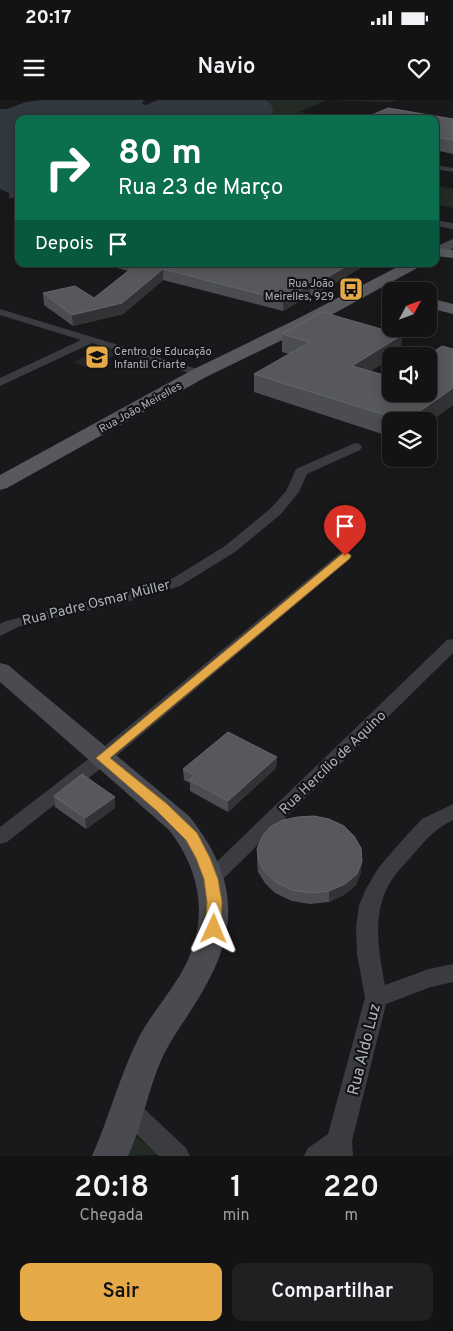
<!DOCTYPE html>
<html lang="pt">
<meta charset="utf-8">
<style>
:root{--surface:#131314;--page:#202022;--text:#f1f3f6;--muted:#9d9ea0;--line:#323234;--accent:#e5a948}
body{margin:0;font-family:Overpass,sans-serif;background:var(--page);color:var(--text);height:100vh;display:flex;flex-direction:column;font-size:19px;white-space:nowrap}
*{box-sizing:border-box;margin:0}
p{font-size:16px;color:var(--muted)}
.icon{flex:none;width:28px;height:28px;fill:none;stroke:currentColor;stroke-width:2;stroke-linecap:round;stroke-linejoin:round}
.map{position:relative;height:1056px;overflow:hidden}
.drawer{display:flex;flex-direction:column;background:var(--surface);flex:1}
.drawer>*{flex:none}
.hud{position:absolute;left:15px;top:15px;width:424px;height:152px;border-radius:10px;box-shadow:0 2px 12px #0003,0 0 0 1px var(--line);background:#0b6e4f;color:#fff;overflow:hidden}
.needle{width:32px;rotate:49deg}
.controls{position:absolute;left:382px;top:182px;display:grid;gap:10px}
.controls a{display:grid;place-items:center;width:55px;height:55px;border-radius:10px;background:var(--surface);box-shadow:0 2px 12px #0003,0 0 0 1px var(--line);font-size:25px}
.pin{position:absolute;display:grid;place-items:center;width:42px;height:42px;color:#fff;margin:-51px -21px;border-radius:50% 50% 50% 0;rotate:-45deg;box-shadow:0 0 5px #0007}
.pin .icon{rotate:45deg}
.me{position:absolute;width:55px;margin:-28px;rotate:1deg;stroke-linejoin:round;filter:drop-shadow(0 0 4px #0008)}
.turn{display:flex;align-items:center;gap:18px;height:105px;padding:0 20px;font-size:22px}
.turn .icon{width:65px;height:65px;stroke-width:2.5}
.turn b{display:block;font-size:35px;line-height:42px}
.then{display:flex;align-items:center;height:48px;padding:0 20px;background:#0003;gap:10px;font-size:19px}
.eta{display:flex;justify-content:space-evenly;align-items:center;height:85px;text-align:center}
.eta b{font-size:30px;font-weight:600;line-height:35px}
.button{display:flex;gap:10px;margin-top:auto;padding:10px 20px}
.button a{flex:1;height:58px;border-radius:10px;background:var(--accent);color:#111;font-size:20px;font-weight:600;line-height:58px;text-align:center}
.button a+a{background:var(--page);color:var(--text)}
.status{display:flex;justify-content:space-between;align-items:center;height:35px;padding:0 25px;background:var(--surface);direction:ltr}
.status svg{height:14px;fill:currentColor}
header{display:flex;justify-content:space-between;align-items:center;height:65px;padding:0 20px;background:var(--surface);font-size:22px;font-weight:600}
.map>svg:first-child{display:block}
.built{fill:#252628}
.green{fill:#242b24}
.water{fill:#30393f}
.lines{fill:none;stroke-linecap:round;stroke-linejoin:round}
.street{fill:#3b3c40;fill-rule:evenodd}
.secondary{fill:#494b50;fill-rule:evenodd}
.primary{fill:#57595f;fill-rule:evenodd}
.wall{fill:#4b4d50}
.shaded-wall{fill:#333336}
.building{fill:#56585b;stroke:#64666a}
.route{fill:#e5a948;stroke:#956e2f}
.labels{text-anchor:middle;stroke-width:4.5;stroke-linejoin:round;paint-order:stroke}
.far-poi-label{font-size:11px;fill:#adb2ba;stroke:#141416;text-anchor:end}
.far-street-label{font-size:11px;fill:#adb2ba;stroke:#141416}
.street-label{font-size:14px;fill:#adb2ba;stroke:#141416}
.near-street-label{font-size:16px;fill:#adb2ba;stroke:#141416}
</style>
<div class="status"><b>20:17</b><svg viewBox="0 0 49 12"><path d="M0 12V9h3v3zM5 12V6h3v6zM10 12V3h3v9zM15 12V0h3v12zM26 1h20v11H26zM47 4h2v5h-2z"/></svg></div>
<header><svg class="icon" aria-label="menu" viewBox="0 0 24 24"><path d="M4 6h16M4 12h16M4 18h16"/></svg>Navio<svg class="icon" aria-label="heart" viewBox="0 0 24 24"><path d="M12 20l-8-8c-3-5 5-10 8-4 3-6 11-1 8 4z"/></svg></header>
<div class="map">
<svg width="453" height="1056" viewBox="0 0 453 1056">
<rect width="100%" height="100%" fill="#19191b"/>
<path class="built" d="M 106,247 L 120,253 L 88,268 L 73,262 Z"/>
<path class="green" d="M 266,0 L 398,0 L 389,2 L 326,0 L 300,12 L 313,15 L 310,19 L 268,19 Z
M 435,85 L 453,89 L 453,108 L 435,104 Z
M 133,1034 L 159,1055 L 122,1056 Z"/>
<path class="water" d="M 44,0 L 144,0 L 142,4 L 146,5 L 158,0 L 266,0 L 272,6 L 273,12 L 269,19 L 19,19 L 19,98 L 9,98 L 9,93 L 0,89 L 0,9 L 7,9 L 26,2 Z"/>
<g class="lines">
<path class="street" d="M 435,65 L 453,68 L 453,72 L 435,69 Z
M 435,120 L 453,123 L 453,129 L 435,126 Z
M 0,209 L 204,271 L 206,273 L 200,277 L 196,275 L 92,243 L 0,286 L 0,278 L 81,240 L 0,215 Z
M 355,343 L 360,344 L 362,347 L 360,350 L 307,374 L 299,392 L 281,414 L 235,452 L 180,486 L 127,502 L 37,522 L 18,527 L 0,536 L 0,524 L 6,521 L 124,493 L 170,480 L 225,446 L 271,408 L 286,391 L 296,369 Z
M 345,452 L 350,453 L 352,456 L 350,459 L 109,662 L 7,742 L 0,744 L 0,727 L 95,654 L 340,453 Z
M 453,539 L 453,553 L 218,784 L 211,787 L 204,784 L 201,779 L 204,774 L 447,540 Z
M 453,704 L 453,720 C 433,730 425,741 411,757 C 405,764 398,770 393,778 C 371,810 378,849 385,885 L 429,869 L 453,864 L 453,882 L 431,887 L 386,904 L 352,1041 L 353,1056 L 304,1056 L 308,1048 L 328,1034 L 365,898 L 357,854 L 356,827 L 359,805 L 366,789 L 379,767 L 406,736 L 422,719 Z
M 129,1000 L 138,1003 L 186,1048 L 190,1056 L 159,1056 L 120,1019 L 117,1011 L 120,1003 Z"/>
<path class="secondary" d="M 453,139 L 453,148 L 443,154 L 435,154 L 435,147 Z
M 0,563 L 8,565 L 189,716 C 237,776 241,828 201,894 C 189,915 174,934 163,956 C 148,988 143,1024 128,1056 L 92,1056 C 109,1018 119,977 138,939 C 152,912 174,889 187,862 C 209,816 199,768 169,730 L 0,582 Z"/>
<path class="primary" d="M 435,147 L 453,150 L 453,158 L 435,156 Z
M 403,164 L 422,164 L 419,167 L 311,226 L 206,277 L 7,388 L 0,390 L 0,375 L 194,269 L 299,218 Z
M 429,198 L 453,204 L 453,214 L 429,208 Z"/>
</g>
<path class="wall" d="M 435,19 L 453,19 L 453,54 L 435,50 Z
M 102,164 L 367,164 L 314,196 L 310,195 L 283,211 L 163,180 L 123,214 L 73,226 L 44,205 L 43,193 L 94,198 L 128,171 Z
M 282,234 L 401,253 L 395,256 L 391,256 L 391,258 L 371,271 L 391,294 L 453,249 L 453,305 L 429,322 L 429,321 L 391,321 L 391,337 L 254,292 L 254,274 L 289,254 L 282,252 Z
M 277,657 L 276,668 L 228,712 L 190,691 L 190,683 L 184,680 L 183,669 Z
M 54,696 L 115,708 L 86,729 L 55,707 Z
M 257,749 L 361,772 L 356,785 L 344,795 L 329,802 L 310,804 L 292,801 L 275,793 L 265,783 L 258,772 L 257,759 Z"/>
<path class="shaded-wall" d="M 350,164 L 367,164 L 314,196 L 314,185 Z
M 163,169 L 163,180 L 123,214 L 73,226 L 72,215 Z
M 311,184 L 310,195 L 283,211 L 283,200 Z
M 402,235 L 401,253 L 395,256 L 391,256 L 391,258 L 351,284 L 352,266 Z
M 453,288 L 453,305 L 429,322 L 429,321 L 406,321 Z
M 277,657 L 276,668 L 228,712 L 228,701 Z
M 115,697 L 115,708 L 86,729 L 85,718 Z
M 362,761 L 361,772 L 356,785 L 344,795 L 329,802 L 329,791 Z"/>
<path class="building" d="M 388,8 L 453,19 L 453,40 L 435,37 L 435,19 L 363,19 Z
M 137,164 L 350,164 L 314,185 L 311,184 L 283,200 L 163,169 L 122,203 L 72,215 L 43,193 L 75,186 L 94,198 Z
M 322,212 L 402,235 L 352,266 L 391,277 L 391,294 L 429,294 L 429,256 L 427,256 L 442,246 L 453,249 L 453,288 L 406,321 L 404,321 L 254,274 L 310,242 L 282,234 Z
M 228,632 L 277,657 L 228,701 L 189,680 L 195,675 L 183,669 Z
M 82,674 L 115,697 L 85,718 L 54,696 Z
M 314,716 L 329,719 L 344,726 L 354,736 L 361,748 L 362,761 L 357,774 L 345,784 L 329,791 L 311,793 L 292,790 L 276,782 L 265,772 L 259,761 L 257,749 L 262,737 L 270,727 L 283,720 L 298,717 Z"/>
<path class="route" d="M 345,453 L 349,454 L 351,456 L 349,459 L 110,658 L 167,704 L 197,733 L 210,758 L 218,779 L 222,802 L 221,829 L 219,833 L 214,835 L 209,833 L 206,829 L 207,802 L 204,779 L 196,758 L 186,740 L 157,711 L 96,658 L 342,454 Z"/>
<defs>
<g id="bus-square" transform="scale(1.25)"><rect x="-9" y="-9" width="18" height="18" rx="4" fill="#e5a948" stroke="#141416"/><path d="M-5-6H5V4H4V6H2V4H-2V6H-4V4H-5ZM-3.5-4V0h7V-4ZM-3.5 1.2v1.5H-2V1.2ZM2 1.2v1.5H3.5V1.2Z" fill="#111"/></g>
<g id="school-square" transform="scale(1.25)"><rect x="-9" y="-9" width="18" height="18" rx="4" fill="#e5a948" stroke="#141416"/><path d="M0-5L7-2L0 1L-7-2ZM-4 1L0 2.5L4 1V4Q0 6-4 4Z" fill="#111"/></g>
</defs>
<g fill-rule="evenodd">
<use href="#bus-square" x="351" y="189"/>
<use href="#school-square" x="97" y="257"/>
</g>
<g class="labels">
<g class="far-poi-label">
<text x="334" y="187">Rua João<tspan x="334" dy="13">Meirelles, 929</tspan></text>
<text x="114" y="255" text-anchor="start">Centro de Educação<tspan x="114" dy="13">Infantil Criarte</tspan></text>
</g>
<g class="far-street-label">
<text transform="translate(140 307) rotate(-29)" y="4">Rua João Meirelles</text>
</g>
<g class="street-label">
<text transform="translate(96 502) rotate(-14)" y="5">Rua Padre Osmar Müller</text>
<text transform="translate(332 662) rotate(-44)" y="5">Rua Hercílio de Aquino</text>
</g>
<g class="near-street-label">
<text transform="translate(363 949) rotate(-76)" y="6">Rua Aldo Luz</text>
</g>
</g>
</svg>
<div class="controls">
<a><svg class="needle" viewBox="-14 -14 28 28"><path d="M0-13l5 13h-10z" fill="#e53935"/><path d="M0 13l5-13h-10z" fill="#9d9ea0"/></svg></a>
<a><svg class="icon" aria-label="sound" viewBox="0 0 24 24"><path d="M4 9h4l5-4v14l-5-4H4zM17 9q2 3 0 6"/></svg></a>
<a><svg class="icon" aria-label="layers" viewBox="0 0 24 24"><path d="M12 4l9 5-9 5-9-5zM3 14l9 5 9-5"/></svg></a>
</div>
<div class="pin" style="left:345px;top:456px;background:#d93025"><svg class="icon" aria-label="arrive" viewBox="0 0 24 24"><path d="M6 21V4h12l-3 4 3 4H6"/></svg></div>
<svg class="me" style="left:214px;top:829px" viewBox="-20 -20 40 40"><path d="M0-17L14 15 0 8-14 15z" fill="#e5a948" stroke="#fff" stroke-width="4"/></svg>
<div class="hud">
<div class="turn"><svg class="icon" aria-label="right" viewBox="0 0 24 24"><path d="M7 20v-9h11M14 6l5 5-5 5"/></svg><div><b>80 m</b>Rua 23 de Março</div></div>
<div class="then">Depois<svg class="icon" aria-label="arrive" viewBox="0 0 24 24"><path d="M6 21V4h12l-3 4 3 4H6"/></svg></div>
</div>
</div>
<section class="drawer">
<div class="eta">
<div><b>20:18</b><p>Chegada</p></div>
<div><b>1</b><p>min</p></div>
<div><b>220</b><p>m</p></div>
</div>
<div class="button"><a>Sair</a><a>Compartilhar</a></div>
</section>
